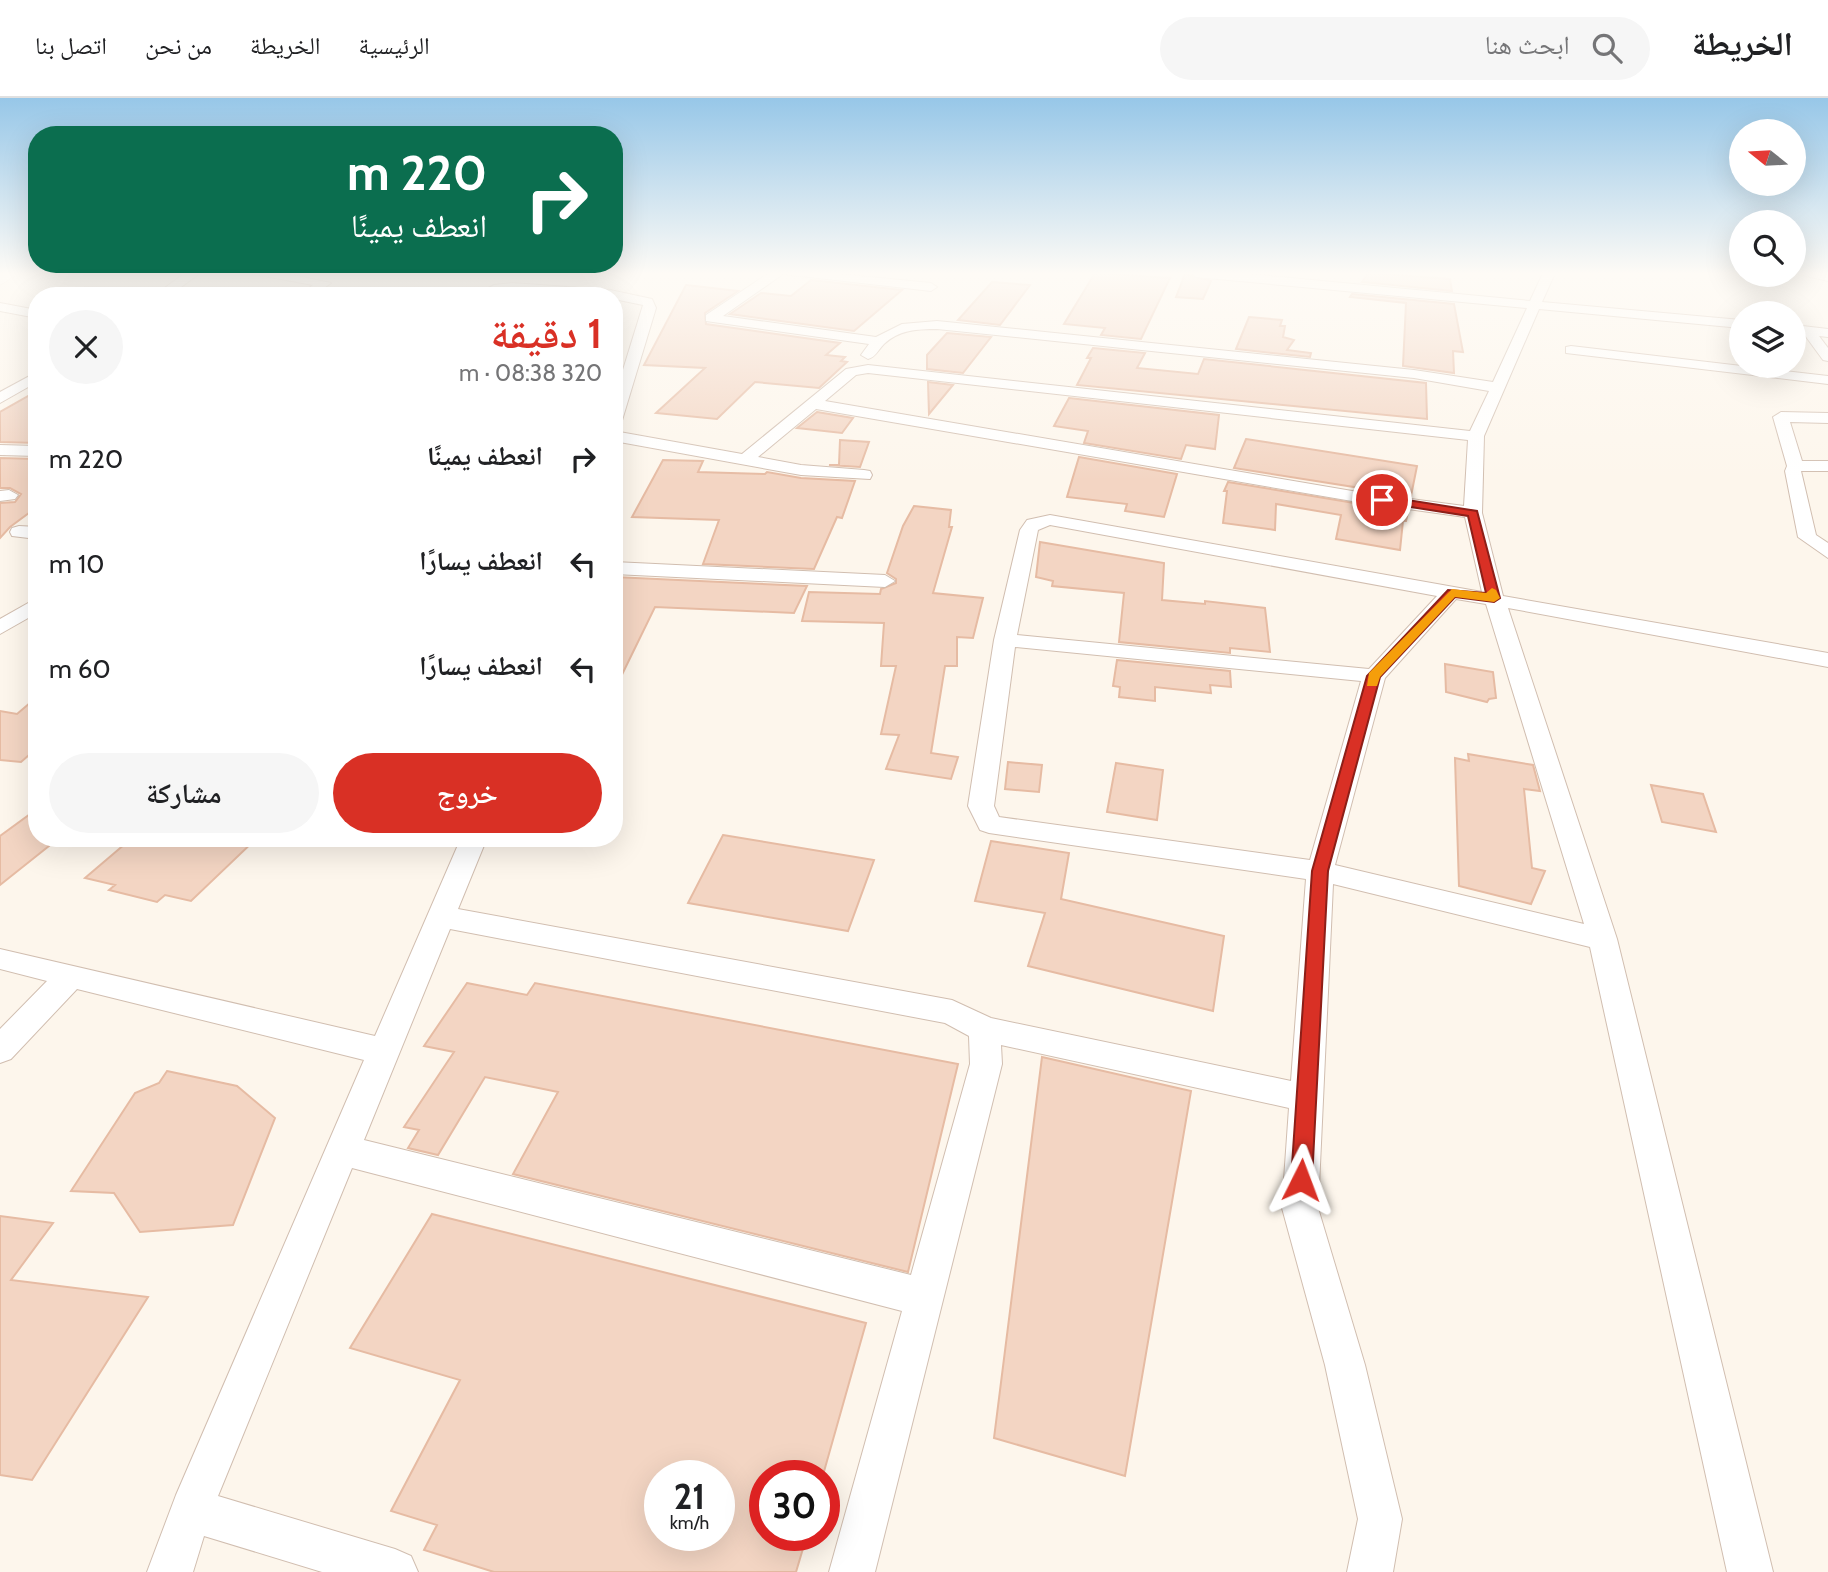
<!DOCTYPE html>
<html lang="ar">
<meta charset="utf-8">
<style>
:root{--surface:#fff;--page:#f6f6f6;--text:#202124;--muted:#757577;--line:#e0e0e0;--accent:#d93025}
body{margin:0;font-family:Cabin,"Noto Naskh Arabic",sans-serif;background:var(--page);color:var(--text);direction:rtl;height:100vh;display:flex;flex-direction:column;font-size:26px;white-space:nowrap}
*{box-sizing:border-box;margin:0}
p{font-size:23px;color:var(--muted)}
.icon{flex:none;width:38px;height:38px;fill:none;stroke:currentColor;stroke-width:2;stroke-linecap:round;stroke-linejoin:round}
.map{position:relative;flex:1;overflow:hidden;direction:ltr}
.panel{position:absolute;left:28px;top:189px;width:595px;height:560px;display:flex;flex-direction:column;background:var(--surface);border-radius:28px;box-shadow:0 7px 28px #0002;direction:rtl}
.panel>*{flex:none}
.guide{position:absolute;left:28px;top:28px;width:595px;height:147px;border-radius:28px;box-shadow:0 7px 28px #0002;direction:rtl;background:#0b6e4f;color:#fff;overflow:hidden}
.needle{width:46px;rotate:288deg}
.buttons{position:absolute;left:1729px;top:21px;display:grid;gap:14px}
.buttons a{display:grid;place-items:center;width:77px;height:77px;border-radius:50%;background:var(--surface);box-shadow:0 7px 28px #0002;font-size:35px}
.speed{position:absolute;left:644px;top:1362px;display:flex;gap:14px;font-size:35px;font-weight:700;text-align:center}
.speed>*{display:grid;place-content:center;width:91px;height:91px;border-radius:50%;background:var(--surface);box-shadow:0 7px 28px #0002;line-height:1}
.speed small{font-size:18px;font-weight:400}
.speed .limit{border:10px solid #d22;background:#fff;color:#111}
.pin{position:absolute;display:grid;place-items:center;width:60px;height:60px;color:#fff;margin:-30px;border:4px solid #fff;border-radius:50%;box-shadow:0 2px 7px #0007}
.me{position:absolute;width:77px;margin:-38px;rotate:3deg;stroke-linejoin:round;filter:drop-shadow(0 0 5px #0008)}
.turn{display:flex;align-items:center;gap:24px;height:147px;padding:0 21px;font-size:32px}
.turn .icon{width:91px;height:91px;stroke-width:2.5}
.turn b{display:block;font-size:49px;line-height:60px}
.round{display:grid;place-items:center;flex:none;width:74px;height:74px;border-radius:37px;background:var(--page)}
.overview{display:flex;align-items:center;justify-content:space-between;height:119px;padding:0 21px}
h1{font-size:42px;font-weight:600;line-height:52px;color:var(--accent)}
.action{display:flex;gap:14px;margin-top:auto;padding:14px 21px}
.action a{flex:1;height:80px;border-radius:42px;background:var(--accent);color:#fff;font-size:28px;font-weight:600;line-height:80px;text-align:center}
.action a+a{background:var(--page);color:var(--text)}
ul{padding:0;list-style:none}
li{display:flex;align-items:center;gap:21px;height:105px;padding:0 21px}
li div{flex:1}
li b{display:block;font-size:26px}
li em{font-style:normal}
header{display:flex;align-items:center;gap:42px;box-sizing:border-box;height:98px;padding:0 35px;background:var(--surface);border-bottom:2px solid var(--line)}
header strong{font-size:33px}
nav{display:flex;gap:38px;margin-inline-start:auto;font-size:24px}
.search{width:490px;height:63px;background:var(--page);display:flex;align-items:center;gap:18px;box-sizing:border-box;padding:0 24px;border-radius:38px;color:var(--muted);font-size:26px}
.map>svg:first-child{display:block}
.building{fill:#f3d5c3;stroke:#e6bba3;stroke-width:2;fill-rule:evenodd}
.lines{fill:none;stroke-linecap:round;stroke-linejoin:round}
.street-casing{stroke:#d1beb0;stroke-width:2}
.secondary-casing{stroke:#d6c0b0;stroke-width:1}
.street{fill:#fff;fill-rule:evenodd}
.secondary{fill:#fff;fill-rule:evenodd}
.route{fill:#d93025;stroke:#8d1f18;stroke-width:2}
.slow{fill:#f59e0b}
</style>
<header>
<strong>الخريطة</strong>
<div class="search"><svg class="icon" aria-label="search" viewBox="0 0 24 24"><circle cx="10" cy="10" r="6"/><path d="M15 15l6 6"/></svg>ابحث هنا</div>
<nav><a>الرئيسية</a><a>الخريطة</a><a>من نحن</a><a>اتصل بنا</a></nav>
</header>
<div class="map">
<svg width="1828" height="1474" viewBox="0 0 1828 1474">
<rect width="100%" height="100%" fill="#fdf6ec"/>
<path class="building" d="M 1095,175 L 1170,180 L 1141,241 L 1101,237 L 1105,230 L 1064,226 Z
M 1369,175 L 1450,181 L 1452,193 L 1362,184 Z
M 1185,176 L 1211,183 L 1203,201 L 1176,199 Z
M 811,182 L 902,192 L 854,233 L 730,216 L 761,195 L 791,198 Z
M 992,184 L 1030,187 L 1000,227 L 958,222 Z
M 686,187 L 738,193 L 705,215 L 706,226 L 840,245 L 826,257 L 845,259 L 841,263 L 847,264 L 819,290 L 755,284 L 717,321 L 656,315 L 705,270 L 644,267 Z
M 1352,196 L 1454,206 L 1463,254 L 1453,253 L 1454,275 L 1403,268 L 1406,205 L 1350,199 Z
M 1249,219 L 1282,222 L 1280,228 L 1285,228 L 1283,239 L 1294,242 L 1287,252 L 1311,255 L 1310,259 L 1236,251 Z
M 947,235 L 991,239 L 963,275 L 927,271 L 927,257 Z
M 1093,250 L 1145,255 L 1137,270 L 1198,276 L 1204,261 L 1426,285 L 1427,321 L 1077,287 L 1091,260 L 1087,260 Z
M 928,284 L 953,287 L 929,316 Z
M 37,293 L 37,345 L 0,344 L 0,314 Z
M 1069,300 L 1219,317 L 1215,351 L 1186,347 L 1181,361 L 1084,345 L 1088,333 L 1054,328 Z
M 817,314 L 853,320 L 842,335 L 797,330 Z
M 1246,341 L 1417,368 L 1411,398 L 1234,370 Z
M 840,342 L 869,344 L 860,369 L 829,367 L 839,367 Z
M 1079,359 L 1177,376 L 1164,419 L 1125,413 L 1127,406 L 1067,399 Z
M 0,360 L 37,361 L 37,409 L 10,429 L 0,440 L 0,405 L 15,404 L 21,396 L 10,390 L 0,390 Z
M 663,362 L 703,363 L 698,374 L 765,376 L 767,374 L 801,380 L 855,383 L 842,420 L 837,419 L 814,471 L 703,466 L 719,422 L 632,419 Z
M 1228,384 L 1408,414 L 1406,423 L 1403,423 L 1400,452 L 1336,441 L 1341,417 L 1276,406 L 1275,432 L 1223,425 L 1227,393 L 1224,393 Z
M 914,408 L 951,412 L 949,429 L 952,429 L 933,495 L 983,500 L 973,540 L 957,539 L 957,568 L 945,568 L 931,655 L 958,659 L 951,681 L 886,671 L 899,637 L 881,636 L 896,568 L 881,568 L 884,525 L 802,523 L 809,494 L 880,496 L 881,491 L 896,485 L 896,481 L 887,475 L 903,428 Z
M 1040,444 L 1164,465 L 1162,502 L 1205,506 L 1205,503 L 1265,510 L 1270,554 L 1230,550 L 1230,555 L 1119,544 L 1124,495 L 1052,488 L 1053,483 L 1036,479 Z
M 614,479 L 807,488 L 794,515 L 655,509 L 614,593 Z
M 1117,562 L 1230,573 L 1231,589 L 1210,587 L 1211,595 L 1155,589 L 1155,603 L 1119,599 L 1120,589 L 1113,588 Z
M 1445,566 L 1493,574 L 1496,600 L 1489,601 L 1487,604 L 1446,594 Z
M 37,599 L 37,650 L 21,664 L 0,662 L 0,613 L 17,616 Z
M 1468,656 L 1533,667 L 1540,693 L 1524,691 L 1532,770 L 1545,773 L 1531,806 L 1459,788 L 1455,660 L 1469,663 Z
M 1008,664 L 1042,667 L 1039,694 L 1005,691 Z
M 1116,665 L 1163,672 L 1157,722 L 1107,714 Z
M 1651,687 L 1703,696 L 1716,734 L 1662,724 Z
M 37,711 L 37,740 L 59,740 L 0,787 L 0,738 Z
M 723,737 L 874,762 L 848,833 L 688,805 Z
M 132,740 L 257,740 L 191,803 L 165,797 L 157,804 L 109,792 L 115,787 L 85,780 Z
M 991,743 L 1069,755 L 1061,801 L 1224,838 L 1213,913 L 1028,868 L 1045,815 L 975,803 Z
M 467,885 L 527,897 L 535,885 L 958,966 L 908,1174 L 513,1076 L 558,994 L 485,979 L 438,1057 L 408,1050 L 419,1032 L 404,1029 L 454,954 L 424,948 Z
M 1042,959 L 1191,993 L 1125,1378 L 994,1340 Z
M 167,973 L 237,988 L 275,1020 L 233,1127 L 140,1134 L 114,1095 L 71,1093 L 135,995 L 159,985 Z
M 432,1116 L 866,1225 L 823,1377 L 765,1377 L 765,1437 L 807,1437 L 796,1474 L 494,1474 L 424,1452 L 437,1427 L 391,1413 L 460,1282 L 350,1250 ZM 660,1377 L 719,1377 L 719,1437 L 660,1437 Z
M 0,1118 L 53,1125 L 11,1182 L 148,1199 L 32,1382 L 0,1377 Z"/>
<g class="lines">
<g class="street-casing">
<path id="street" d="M 185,175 L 200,175 L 169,198 L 154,198 Z
M 249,175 L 283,175 L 331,185 L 313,198 L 298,198 L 313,187 Z
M 769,175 L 829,175 L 931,185 L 937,189 L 931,193 L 783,176 L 723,218 L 876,239 L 902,226 L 937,223 L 1414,272 L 1493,284 L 1527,210 L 1196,179 L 1190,175 L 1238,175 L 1530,203 L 1543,175 L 1555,175 L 1542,204 L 1741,222 L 1741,230 L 1539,211 L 1484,338 L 1482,415 L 1503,498 L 1828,555 L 1828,569 L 1508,510 L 1617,841 L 1773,1474 L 1727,1474 L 1590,849 L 1333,786 L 1318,1110 L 1365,1267 L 1402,1421 L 1393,1474 L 1347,1474 L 1358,1421 L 1325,1267 L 1282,1110 L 1289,1010 L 1001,947 L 1002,966 L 875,1474 L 829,1474 L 902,1213 L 352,1070 L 218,1398 L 395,1451 L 411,1458 L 418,1474 L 322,1474 L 204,1438 L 193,1474 L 147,1474 L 176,1397 L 364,962 L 77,891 L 11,961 L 0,965 L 0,931 L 47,883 L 0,871 L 0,851 L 375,938 L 461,740 L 487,740 L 458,811 L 952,902 L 991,920 L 1291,983 L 1306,781 L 989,735 L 980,732 L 968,708 L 994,542 L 1020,432 L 1027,422 L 1050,417 L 1482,494 L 1465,419 L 1358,404 L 816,311 L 758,359 L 801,367 L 864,372 L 870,373 L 872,377 L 870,381 L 801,377 L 614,343 L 614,333 L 742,356 L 846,271 L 868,267 L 1470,333 L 1489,293 L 1414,280 L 937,231 C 917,231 899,232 884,246 C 878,252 876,259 868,261 L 861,257 L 869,246 L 706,223 L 706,217 ZM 868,275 L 1468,342 L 1464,408 L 1358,394 L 825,303 L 856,277 ZM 1050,427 L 1437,498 L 1369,571 L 1017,537 L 1038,432 ZM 1456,501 L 1486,506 L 1584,826 L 1335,767 L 1385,580 ZM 1015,549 L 1361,583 L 1310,762 L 999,719 L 994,708 ZM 450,831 L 945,925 L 969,938 L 970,966 L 911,1177 L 364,1042 Z
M 1794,175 L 1828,175 L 1828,183 Z
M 512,185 L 610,192 L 652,201 L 656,210 L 620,329 L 614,331 L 614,301 L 643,207 L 614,201 L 614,198 L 512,193 L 473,198 L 494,187 Z
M 0,205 L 37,212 L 37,220 L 0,213 Z
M 1794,227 L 1828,231 L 1828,239 L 1819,238 L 1828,250 L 1828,263 L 1823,262 L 1804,236 L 1794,235 Z
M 1571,248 L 1828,278 L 1828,286 L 1566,255 L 1566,249 Z
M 37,274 L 37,284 L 0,305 L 0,294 Z
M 1781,314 L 1828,315 L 1828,325 L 1790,324 L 1802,363 L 1828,363 L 1828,373 L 1801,373 L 1816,437 L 1828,445 L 1828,460 L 1798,439 L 1785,373 L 1787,368 L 1773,319 Z
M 0,347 L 37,348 L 37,358 L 0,357 Z
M 9,392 L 18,397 L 15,401 L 0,403 L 0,393 Z
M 19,428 L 37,429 L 37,441 L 12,438 L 10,434 L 12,430 Z
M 614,464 L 885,477 L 895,483 L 885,489 L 614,476 Z
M 37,500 L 37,515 L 0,536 L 0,521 Z"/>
</g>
<g class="secondary-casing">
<path id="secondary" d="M 0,175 L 20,175 L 0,187 Z"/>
</g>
<use href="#street" class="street"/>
<use href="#secondary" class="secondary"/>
</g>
<linearGradient id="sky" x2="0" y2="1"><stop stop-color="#97c7e8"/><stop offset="0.46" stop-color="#fefbf6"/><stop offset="1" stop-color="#fefbf6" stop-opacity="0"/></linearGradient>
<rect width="1828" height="382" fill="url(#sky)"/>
<path class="route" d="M 1382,398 L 1477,413 L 1500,500 L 1494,504 L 1455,499 L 1380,579 L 1328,773 L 1312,1082 L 1309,1089 L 1301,1092 L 1294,1089 L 1291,1082 L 1312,773 L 1367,578 L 1448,492 L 1486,495 L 1468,418 L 1379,404 L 1377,402 Z"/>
<path class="slow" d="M 1452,491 L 1486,495 L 1492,490 L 1496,492 L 1500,500 L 1494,504 L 1455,499 L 1380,579 L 1377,588 L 1367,588 L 1369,575 Z"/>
</svg>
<div class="buttons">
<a><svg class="needle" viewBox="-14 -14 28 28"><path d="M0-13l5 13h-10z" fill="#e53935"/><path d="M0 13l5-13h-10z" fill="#757577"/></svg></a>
<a><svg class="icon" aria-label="search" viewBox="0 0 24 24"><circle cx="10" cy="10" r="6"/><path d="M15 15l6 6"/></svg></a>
<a><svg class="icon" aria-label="layers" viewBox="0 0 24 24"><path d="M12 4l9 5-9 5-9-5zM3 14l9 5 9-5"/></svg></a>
</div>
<div class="speed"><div>21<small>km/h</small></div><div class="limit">30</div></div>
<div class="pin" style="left:1382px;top:402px;background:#d93025"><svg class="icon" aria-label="arrive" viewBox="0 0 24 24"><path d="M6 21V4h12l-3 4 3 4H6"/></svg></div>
<svg class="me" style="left:1301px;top:1082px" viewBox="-20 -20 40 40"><path d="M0-17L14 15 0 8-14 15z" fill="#d93025" stroke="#fff" stroke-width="4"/></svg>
<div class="guide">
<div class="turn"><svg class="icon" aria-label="right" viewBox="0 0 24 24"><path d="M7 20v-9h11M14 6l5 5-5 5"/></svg><div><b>220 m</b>انعطف يمينًا</div></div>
</div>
<section class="panel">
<div class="overview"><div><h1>1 دقيقة</h1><p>320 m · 08:38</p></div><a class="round"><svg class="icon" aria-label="close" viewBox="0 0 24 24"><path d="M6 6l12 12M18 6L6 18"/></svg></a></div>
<ul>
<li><svg class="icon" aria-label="right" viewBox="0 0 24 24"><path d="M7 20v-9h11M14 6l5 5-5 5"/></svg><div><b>انعطف يمينًا</b></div><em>220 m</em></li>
<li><svg class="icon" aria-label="left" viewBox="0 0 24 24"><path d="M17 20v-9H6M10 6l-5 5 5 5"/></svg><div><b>انعطف يسارًا</b></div><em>10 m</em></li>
<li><svg class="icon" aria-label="left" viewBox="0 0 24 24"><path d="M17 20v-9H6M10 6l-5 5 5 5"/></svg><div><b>انعطف يسارًا</b></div><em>60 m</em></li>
</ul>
<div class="action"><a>خروج</a><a>مشاركة</a></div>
</section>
</div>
